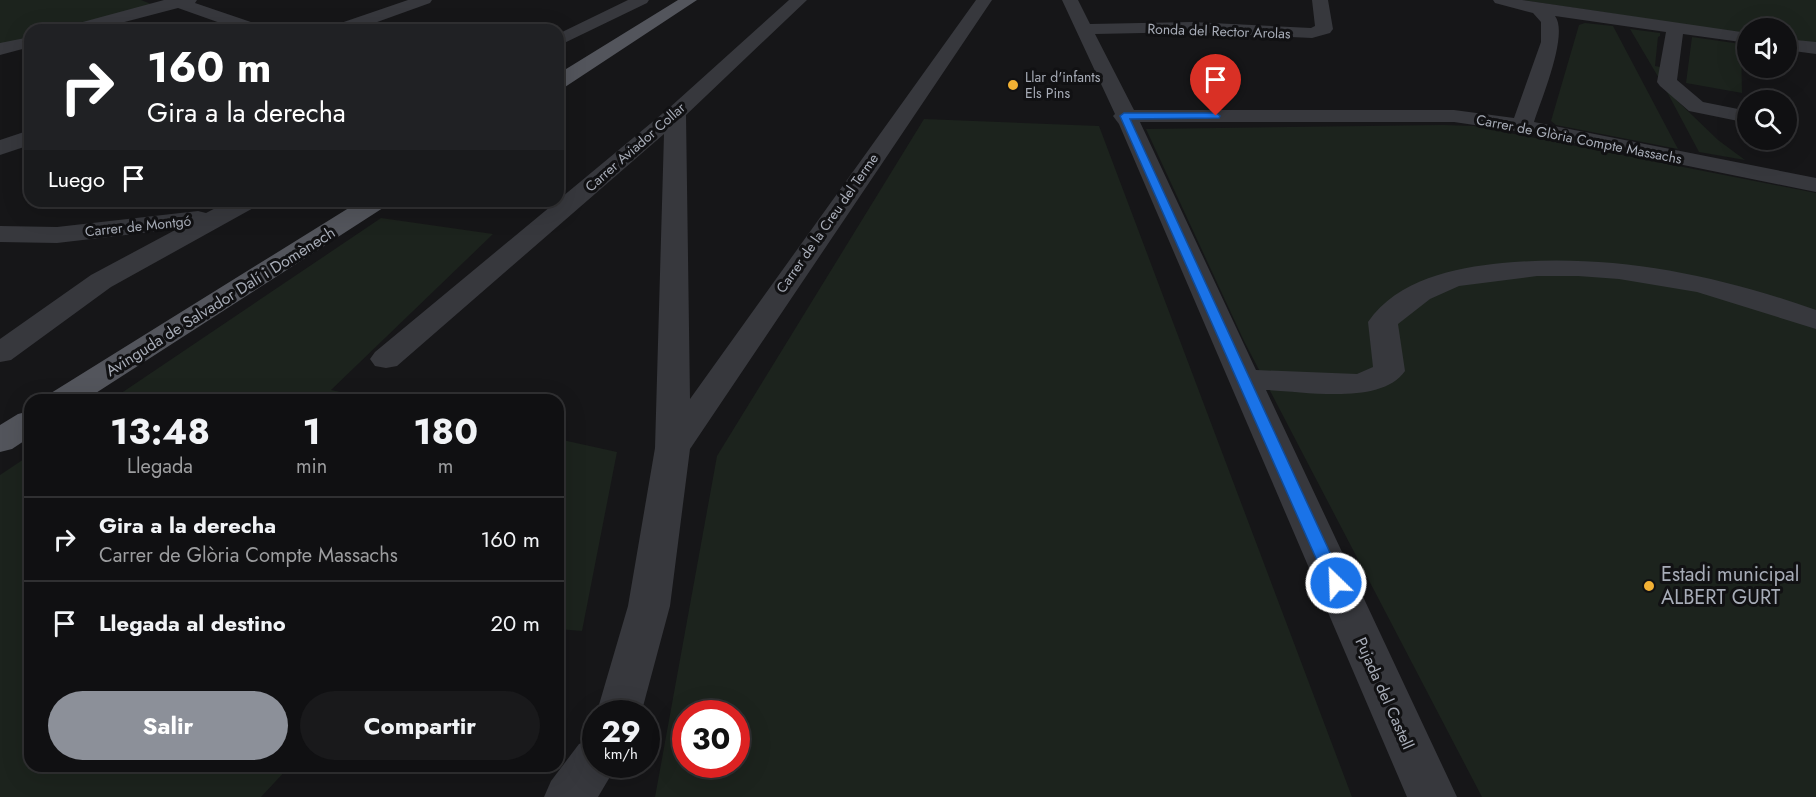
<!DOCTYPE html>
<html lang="es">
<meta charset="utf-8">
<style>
:root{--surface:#101012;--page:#19191b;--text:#f1f3f6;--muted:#9c9d9f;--line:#303032;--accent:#8c9099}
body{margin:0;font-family:Jost,sans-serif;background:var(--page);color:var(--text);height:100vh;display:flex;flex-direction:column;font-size:22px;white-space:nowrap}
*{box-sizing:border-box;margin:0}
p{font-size:20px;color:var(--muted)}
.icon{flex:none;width:33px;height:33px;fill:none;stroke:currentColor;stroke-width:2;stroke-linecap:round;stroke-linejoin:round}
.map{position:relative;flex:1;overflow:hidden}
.details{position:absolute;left:24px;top:394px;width:540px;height:378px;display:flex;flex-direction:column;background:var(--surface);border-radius:18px;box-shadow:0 6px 24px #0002,0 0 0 2px var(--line)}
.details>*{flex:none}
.top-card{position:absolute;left:24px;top:24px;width:540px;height:183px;border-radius:18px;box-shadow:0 6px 24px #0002,0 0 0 2px var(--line);background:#202124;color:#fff;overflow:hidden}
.tools{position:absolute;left:1737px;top:18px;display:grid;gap:12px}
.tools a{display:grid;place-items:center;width:60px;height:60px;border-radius:50%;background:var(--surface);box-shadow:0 6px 24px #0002,0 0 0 2px var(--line);font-size:30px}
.speed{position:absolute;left:582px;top:700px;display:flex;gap:12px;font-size:30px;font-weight:700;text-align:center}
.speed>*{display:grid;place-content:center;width:78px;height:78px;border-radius:50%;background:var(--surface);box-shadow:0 6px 24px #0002,0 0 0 2px var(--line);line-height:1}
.speed small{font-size:15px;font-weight:400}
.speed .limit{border:9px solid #d22;background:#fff;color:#111}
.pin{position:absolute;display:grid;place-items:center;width:51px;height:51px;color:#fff;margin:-62px -26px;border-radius:50% 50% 50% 0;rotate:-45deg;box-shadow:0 0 6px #0007}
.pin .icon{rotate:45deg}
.me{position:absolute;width:66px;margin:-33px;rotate:336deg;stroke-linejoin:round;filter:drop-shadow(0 0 4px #0008)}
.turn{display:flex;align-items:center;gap:21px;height:126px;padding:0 24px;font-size:27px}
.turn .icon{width:78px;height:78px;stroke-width:2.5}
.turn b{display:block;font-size:42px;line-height:51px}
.then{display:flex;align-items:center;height:57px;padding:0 24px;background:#0003;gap:12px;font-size:22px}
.eta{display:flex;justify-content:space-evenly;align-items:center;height:102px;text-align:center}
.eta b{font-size:36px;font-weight:700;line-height:42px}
.primary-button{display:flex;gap:12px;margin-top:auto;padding:12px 24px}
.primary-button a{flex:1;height:69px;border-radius:36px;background:var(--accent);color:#fff;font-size:24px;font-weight:700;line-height:69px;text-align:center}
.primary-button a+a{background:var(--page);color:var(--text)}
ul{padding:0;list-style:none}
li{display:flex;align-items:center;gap:18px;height:84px;padding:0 24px;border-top:2px solid var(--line)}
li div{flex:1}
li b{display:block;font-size:22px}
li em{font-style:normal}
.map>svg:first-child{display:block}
.green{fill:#1c231d;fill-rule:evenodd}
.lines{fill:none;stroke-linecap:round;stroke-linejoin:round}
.minor{fill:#37383d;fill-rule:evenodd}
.major{fill:#53555c;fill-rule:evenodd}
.route{fill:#1a73e8;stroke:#114b97;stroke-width:1.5}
.poi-dot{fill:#f2b134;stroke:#111113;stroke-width:2}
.labels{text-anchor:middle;stroke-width:6;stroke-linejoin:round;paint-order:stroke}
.far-street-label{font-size:14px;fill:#a8adb8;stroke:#111113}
.far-poi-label{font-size:14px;fill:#a8adb8;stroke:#111113;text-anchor:start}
.street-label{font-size:16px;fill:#a8adb8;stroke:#111113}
.near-poi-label{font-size:20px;fill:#a8adb8;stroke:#111113;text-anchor:start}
</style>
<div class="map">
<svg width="1816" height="797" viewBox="0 0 1816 797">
<rect width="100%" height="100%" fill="#161618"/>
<path class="green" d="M 0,0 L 141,0 L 156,6 L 64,30 L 30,30 L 30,39 L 0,46 Z
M 1522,0 L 1816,0 L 1816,43 L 1787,39 L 1786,28 L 1748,28 L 1747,34 Z
M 1585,23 L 1613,26 L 1678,149 L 1556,125 L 1551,121 L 1579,25 Z
M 1630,29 L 1660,33 L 1660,36 L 1658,37 L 1655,66 L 1660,67 L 1660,80 Z
M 1692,37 L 1741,44 L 1742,93 L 1686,83 Z
M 1666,90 L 1718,140 L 1745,160 L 1699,152 Z
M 924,119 L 1099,126 L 1352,797 L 655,797 L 717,456 ZM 686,714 L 736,714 L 736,765 L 686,765 Z
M 1443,125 L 1474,126 L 1816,193 L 1816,797 L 1482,797 L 1244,341 L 1146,129 Z
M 381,218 L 493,234 L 331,390 L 377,400 L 111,400 Z
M 558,439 L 617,452 L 582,631 L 558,629 Z
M 30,455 L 30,766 L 289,767 L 261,797 L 0,797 L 0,475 Z"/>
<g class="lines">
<path class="minor" d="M 164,0 L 197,0 L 195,3 L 263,26 L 266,30 L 240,30 L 178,8 L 94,30 L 65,30 L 68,26 Z
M 408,0 L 432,0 L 430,3 L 355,30 L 329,30 L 332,26 Z
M 628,0 L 649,0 L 647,3 L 558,46 L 558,34 Z
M 789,0 L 807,0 L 686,115 L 690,399 L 976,0 L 992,0 L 690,449 L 670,606 L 641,714 L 596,715 L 628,606 L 655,448 L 664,134 L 397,366 L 386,368 L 375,366 L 370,359 L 375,352 L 668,109 Z
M 1062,0 L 1078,0 L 1090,24 L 1192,22 L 1311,28 L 1315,26 L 1312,0 L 1328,0 L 1333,29 L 1330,33 L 1312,38 L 1192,32 L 1095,34 L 1134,110 L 1454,110 L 1514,118 L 1541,42 L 1541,22 L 1533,13 L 1495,3 L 1493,0 L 1522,0 L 1748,33 L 1748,43 L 1683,34 L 1677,80 L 1703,102 L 1748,111 L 1748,123 L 1689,111 L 1660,86 L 1657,82 L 1666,32 L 1555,16 C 1569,34 1541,100 1534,122 L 1816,178 L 1816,192 L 1522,132 L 1454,122 L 1140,122 L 1256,370 L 1357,374 L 1373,367 L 1368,322 C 1398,279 1454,268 1502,263 C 1610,253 1714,274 1816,310 L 1816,329 L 1697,292 L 1619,279 L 1578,276 L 1537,276 L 1459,286 L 1430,299 L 1398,324 L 1405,371 C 1381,406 1303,391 1266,390 L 1457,797 L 1407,797 L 1119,124 L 1113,116 L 1115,114 Z
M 30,37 L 30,47 L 0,55 L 0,43 Z
M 1786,39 L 1816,42 L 1816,54 L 1786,50 Z
M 30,130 L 30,145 L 0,155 L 0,140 Z
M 229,201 L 260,201 L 257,206 L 111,287 L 11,360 L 0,362 L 0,339 L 91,275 L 177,229 L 57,243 L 0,242 L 0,226 L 57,227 L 198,211 L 206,213 Z
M 596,738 L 596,765 L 617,765 L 598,797 L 544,797 L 551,781 L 579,744 Z"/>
<path class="major" d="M 678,0 L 697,0 L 565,87 L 558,89 L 558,74 Z
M 360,201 L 389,201 L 386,206 L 85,400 L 46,400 L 51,393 Z
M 30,411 L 30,437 L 12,449 L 0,452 L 0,425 L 18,414 Z"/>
</g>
<path class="route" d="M 1216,113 L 1220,116 L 1219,118 L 1130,119 L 1344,583 L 1342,588 L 1336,589 L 1330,588 L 1327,583 L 1120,116 L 1124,113 Z"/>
<g class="poi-dot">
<circle cx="1013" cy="85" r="6"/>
<circle cx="1649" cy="586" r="6"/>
</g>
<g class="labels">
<g class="far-street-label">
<text transform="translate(1219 31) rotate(2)" y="5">Ronda del Rector Arolas</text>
<text transform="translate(1579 139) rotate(11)" y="5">Carrer de Glòria Compte Massachs</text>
<text transform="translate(635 147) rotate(-41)" y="5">Carrer Aviador Collar</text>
<text transform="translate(827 223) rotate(-55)" y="5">Carrer de la Creu del Terme</text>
<text transform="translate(138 226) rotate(-6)" y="5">Carrer de Montgó</text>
</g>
<g class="far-poi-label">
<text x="1025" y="82">Llar d'infants<tspan x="1025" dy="16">Els Pins</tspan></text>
</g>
<g class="street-label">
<text transform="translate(220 301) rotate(-32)" y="6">Avinguda de Salvador Dalí i Domènech</text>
<text transform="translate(1385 693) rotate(66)" y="6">Pujada del Castell</text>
</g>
<g class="near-poi-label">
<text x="1661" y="581">Estadi municipal<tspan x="1661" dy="23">ALBERT GURT</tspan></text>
</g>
</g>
</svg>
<div class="tools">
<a><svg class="icon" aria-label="sound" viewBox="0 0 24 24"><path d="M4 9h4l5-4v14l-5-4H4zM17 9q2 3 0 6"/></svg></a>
<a><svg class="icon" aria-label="search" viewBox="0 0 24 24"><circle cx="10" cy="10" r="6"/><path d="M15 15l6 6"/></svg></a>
</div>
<div class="speed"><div>29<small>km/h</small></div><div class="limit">30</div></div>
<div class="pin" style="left:1216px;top:116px;background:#d93025"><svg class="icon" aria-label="arrive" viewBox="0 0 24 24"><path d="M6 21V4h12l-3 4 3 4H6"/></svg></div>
<svg class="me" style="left:1336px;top:583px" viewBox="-20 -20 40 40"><circle r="17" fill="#1a73e8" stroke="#fff" stroke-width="3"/><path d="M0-11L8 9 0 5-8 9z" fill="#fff"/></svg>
<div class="top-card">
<div class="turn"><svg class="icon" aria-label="right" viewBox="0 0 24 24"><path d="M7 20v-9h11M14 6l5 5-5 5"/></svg><div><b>160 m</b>Gira a la derecha</div></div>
<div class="then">Luego<svg class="icon" aria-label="arrive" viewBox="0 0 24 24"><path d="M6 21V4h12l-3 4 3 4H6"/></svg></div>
</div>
<section class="details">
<div class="eta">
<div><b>13:48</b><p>Llegada</p></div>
<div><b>1</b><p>min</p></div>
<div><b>180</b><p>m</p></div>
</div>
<ul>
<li><svg class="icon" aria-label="right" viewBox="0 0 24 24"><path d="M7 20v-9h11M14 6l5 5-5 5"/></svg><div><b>Gira a la derecha</b><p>Carrer de Glòria Compte Massachs</p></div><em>160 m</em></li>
<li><svg class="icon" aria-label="arrive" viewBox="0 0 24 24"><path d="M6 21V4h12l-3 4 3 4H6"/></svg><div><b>Llegada al destino</b></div><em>20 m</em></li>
</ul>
<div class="primary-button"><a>Salir</a><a>Compartir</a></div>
</section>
</div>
